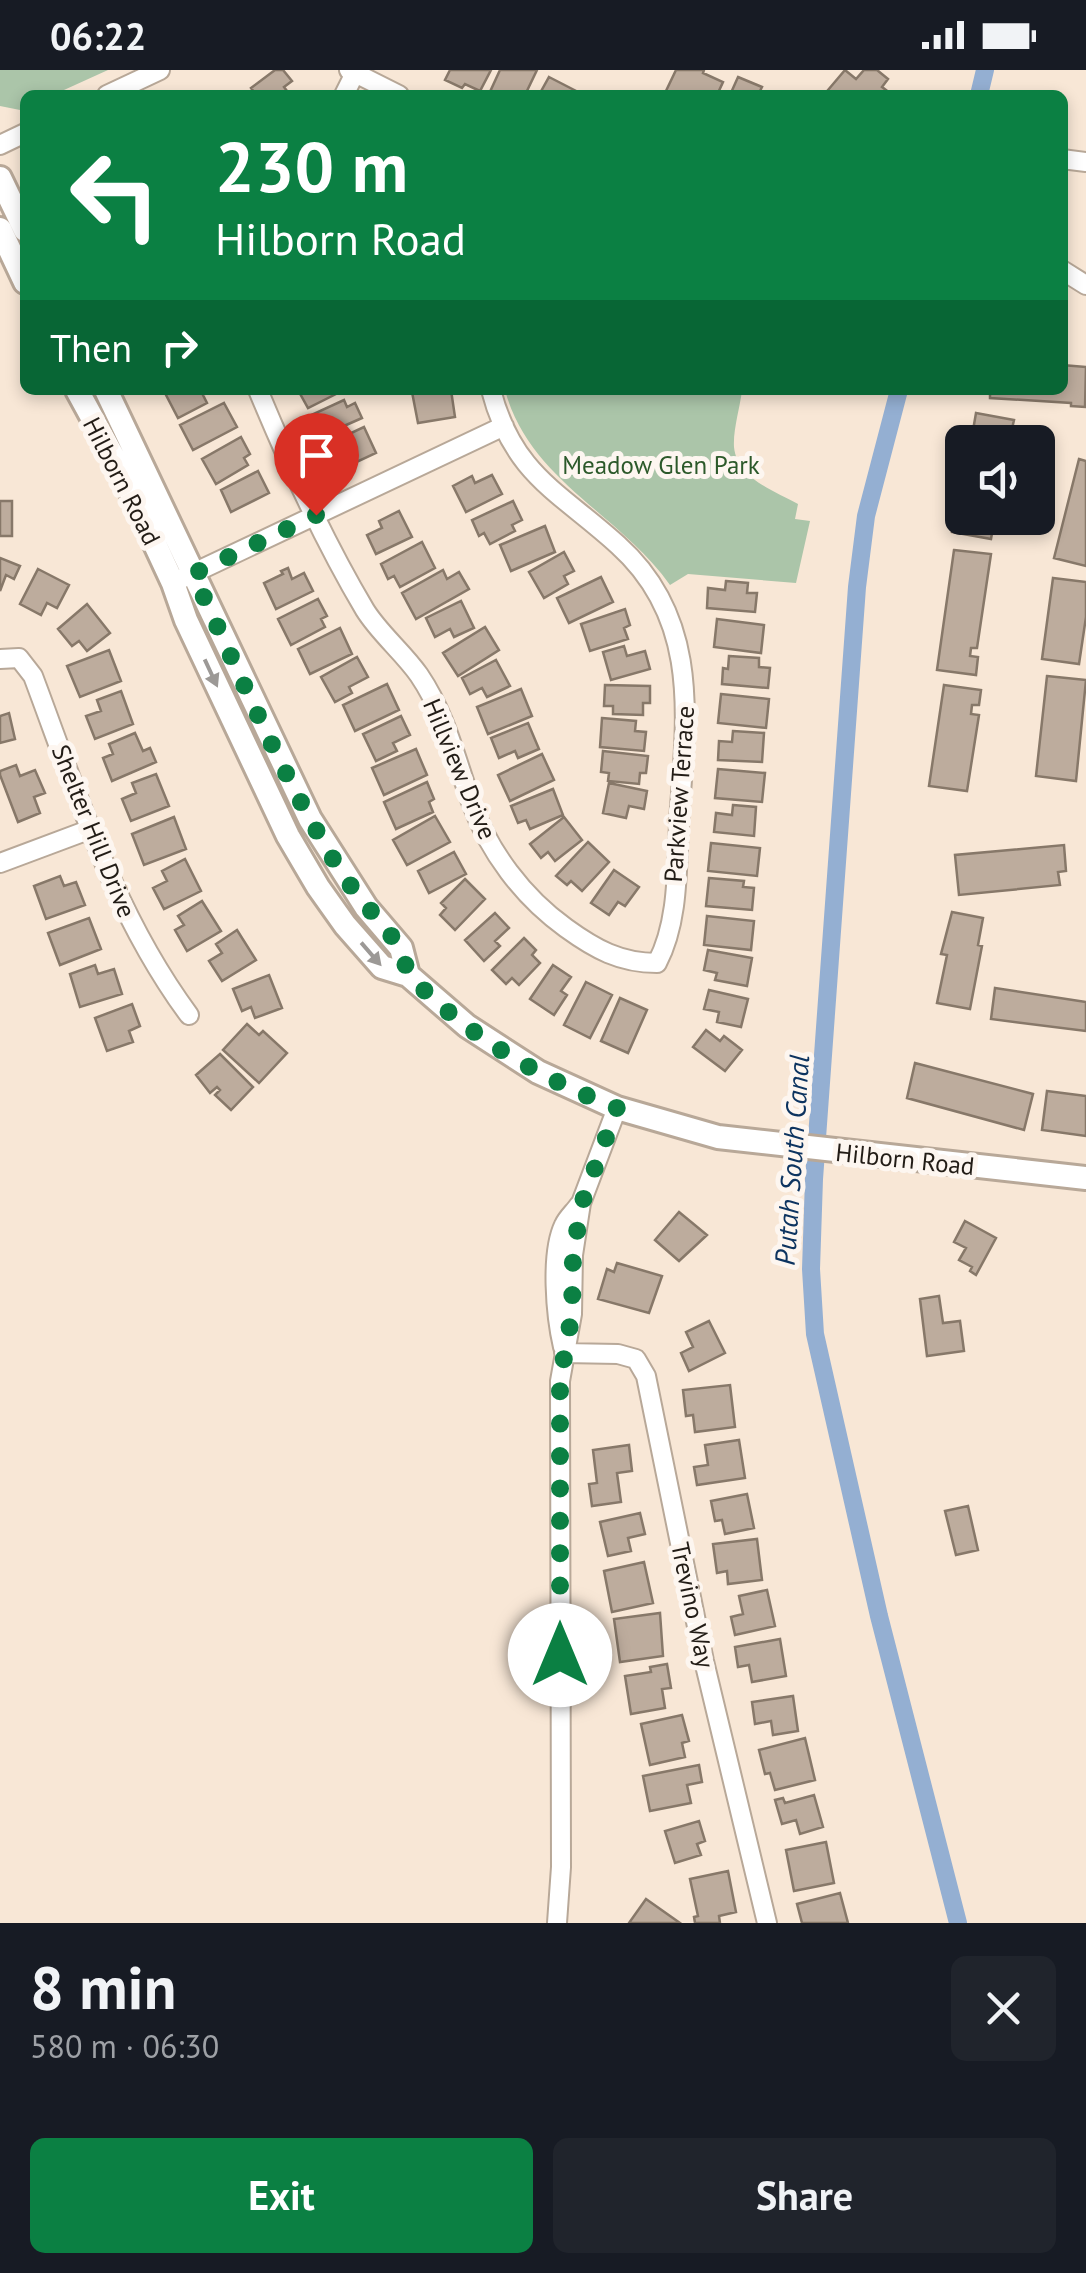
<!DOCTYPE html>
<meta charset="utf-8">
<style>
:root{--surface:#171b24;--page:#20242c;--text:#f1f3f6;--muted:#9ea1a6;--accent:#0b8043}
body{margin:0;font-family:"PT Sans",sans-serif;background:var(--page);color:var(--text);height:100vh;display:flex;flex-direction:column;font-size:38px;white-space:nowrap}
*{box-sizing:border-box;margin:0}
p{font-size:32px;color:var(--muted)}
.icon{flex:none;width:55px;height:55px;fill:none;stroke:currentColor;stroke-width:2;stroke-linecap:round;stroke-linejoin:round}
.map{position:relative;height:1853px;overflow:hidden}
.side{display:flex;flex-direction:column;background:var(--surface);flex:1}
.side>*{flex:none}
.top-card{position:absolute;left:20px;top:20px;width:1048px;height:305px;border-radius:15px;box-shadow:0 5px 15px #0003;background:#0b8043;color:#fff;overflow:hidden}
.controls{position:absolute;left:945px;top:355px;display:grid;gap:20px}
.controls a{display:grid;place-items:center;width:110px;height:110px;border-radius:15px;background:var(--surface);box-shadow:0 5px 15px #0003;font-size:50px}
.pin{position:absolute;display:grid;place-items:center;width:85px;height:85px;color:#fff;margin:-102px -42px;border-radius:50% 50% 50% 0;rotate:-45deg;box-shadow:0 0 10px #0007}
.pin .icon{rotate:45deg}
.me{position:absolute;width:110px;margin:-55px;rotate:0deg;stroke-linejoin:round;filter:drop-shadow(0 0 8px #0008)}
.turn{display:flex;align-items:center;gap:35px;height:210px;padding:0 30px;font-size:45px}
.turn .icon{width:130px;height:130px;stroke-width:2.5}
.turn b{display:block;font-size:70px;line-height:85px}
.then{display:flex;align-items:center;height:95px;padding:0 30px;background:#0003;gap:20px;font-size:38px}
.round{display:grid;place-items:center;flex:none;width:105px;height:105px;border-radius:15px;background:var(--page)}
.head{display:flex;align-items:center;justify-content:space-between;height:170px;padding:0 30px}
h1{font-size:60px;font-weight:600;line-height:75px}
.action{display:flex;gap:20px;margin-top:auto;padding:20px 30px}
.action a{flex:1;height:115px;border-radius:15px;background:var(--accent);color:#fff;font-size:40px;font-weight:600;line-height:115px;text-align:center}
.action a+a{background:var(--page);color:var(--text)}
.status{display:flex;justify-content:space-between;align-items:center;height:70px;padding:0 50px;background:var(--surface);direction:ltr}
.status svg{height:28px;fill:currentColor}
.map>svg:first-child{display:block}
.green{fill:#abc5a9}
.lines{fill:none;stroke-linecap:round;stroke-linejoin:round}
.canal{stroke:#94afd2;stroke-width:18}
.building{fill:#bdac9d;stroke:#877869;stroke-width:2.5}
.street-casing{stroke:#b8a898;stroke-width:22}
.secondary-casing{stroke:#b8a898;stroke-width:28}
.street{stroke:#fff;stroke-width:18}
.secondary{stroke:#fff;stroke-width:22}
.oneway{fill:#9c9996}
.route{stroke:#0b8043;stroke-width:18;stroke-dasharray:0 32.4}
.labels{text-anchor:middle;stroke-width:10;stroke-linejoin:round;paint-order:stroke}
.park-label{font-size:25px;fill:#2c592a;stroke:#fdf6f0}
.street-label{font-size:25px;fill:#221c16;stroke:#fdf6f0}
.water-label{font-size:28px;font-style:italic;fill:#0d3460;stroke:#fdf6f0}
</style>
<div class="status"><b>06:22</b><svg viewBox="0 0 49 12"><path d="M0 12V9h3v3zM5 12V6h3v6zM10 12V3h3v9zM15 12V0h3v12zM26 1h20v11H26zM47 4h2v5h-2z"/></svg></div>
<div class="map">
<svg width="1086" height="1853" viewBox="0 0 1086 1853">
<rect width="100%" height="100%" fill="#f8e7d6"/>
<path class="green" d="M 0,0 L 108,0 L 53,25 L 25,25 L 25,38 L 20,40 L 0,36 Z
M 505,320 L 742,320 C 740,338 733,359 734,377 C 737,408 774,421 798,434 L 795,449 L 810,451 L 796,513 L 688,504 L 670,515 C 620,444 529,410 505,320 Z"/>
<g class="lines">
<path class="canal" d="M 979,25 L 985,0
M 899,320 L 866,446 L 857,517 L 814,1109 L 811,1199 L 815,1264 L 879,1546 L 958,1853"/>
</g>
<path class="building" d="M 275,0 L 283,0 L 292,11 L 284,17 L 290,25 L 256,25 L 251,18 Z
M 450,0 L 491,0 L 480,21 L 465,14 L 462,18 L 445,10 Z
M 500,0 L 537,0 L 525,25 L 491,25 L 489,24 Z
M 676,0 L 704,0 L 703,3 L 723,12 L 717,25 L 668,25 L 665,23 Z
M 845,0 L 856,9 L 864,0 L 877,0 L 888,9 L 882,17 L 886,20 L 882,25 L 834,25 L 828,20 Z
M 549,7 L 580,23 L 579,25 L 539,25 Z
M 738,7 L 762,17 L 758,25 L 730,25 Z
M 1062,295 L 1086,297 L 1085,337 L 1071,336 L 1071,333 L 990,328 L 990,320 L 1062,320 Z
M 171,320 L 213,320 L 203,325 L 207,333 L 178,348 L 165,323 Z
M 298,320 L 344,320 L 308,338 Z
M 423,320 L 451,320 L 455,347 L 418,353 L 412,322 Z
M 344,330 L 347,337 L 355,333 L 362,348 L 319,367 L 309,346 Z
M 224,333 L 237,357 L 193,380 L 180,355 Z
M 976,343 L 1014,350 L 1009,372 L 971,372 Z
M 364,357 L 376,383 L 333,403 L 321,377 Z
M 241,367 L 250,384 L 244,388 L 248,395 L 216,414 L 202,389 Z
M 1079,389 L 1086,391 L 1086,496 L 1054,488 Z
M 258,401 L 269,423 L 231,442 L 221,420 Z
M 492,405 L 502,424 L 466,442 L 453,416 L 472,406 L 475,413 Z
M 962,406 L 962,448 L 985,448 L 985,450 L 994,452 L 991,469 L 952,462 Z
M 0,431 L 12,431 L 12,466 L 0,466 Z
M 513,431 L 522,450 L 512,455 L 515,461 L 490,474 L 484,463 L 479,466 L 472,450 Z
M 399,441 L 412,467 L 376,484 L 367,465 L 382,458 L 379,451 Z
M 545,456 L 555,482 L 511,501 L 500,475 Z
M 422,472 L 435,498 L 400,517 L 394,506 L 388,509 L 381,494 Z
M 954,480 L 991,484 L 977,578 L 971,578 L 970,586 L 978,587 L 976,605 L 937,600 Z
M 564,482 L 574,501 L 564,506 L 568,514 L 544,528 L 529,502 Z
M 0,488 L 20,496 L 14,509 L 6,505 L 0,521 Z
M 288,498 L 292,509 L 304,503 L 313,521 L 276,539 L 264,513 L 283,504 L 281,501 Z
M 38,499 L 69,515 L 57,538 L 47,533 L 41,545 L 20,534 Z
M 443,500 L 447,509 L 459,502 L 469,519 L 416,549 L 402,523 Z
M 601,507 L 613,532 L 569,553 L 557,528 Z
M 1053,508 L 1086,512 L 1086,547 L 1079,594 L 1042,589 Z
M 726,511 L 748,513 L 747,523 L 757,523 L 755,542 L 707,538 L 708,518 L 725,520 Z
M 318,529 L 327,546 L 321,549 L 325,557 L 291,575 L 278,549 Z
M 461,531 L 474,558 L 454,567 L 450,559 L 435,567 L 426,548 Z
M 87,534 L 110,563 L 87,581 L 79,571 L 72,576 L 58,559 Z
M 625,539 L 630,555 L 624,558 L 628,569 L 590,581 L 581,554 Z
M 717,549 L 764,555 L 761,583 L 714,577 Z
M 485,557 L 499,580 L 458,606 L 443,583 Z
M 340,558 L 352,584 L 310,604 L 298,579 Z
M 624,576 L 627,586 L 645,581 L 650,599 L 611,610 L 603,582 Z
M 109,580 L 121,611 L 80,627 L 67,596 Z
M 729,586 L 759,588 L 759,597 L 770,598 L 768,618 L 722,614 L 723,598 L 728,599 Z
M 357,587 L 368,607 L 349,617 L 352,623 L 335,632 L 321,607 Z
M 496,590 L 510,616 L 487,627 L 482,618 L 470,624 L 462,608 Z
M 1047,606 L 1086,610 L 1076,711 L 1036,706 Z
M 387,614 L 399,640 L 355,661 L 343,635 Z
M 605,615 L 650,616 L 650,633 L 643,633 L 643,645 L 613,644 L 613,636 L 604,636 Z
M 944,615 L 981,620 L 979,635 L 972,635 L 971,644 L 979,645 L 967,721 L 929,716 Z
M 521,619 L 532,646 L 488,664 L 477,637 Z
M 121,621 L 133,654 L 95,669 L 86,646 L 101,641 L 97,630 Z
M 721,624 L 769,629 L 766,658 L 718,653 Z
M 9,643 L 15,669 L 0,673 L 0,646 Z
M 401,646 L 410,665 L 393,673 L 397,681 L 376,691 L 363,664 Z
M 602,648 L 636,651 L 635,661 L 646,662 L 644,681 L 600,677 Z
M 528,653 L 539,679 L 518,688 L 515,681 L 499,688 L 491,668 Z
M 733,661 L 764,663 L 762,692 L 718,690 L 719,671 L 732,672 Z
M 135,663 L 143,681 L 150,678 L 156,692 L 112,711 L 103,688 L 113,684 L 109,674 Z
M 416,679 L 427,705 L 384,725 L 372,698 Z
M 603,681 L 648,686 L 646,703 L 640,703 L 639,714 L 608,711 L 609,703 L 601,702 Z
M 542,684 L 554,710 L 510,731 L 498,705 Z
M 16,695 L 20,706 L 35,700 L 45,723 L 34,727 L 40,743 L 18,752 L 0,705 L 0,701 Z
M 718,699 L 765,703 L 762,732 L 715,728 Z
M 156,704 L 169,736 L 131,751 L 122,729 L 136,723 L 132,713 Z
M 427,712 L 434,729 L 429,732 L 433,742 L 396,759 L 384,732 Z
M 609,713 L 647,721 L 644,739 L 629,736 L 626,748 L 603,743 Z
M 553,719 L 563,745 L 530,759 L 526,750 L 518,753 L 511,736 Z
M 733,735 L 756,737 L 754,766 L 714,762 L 716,743 L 732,745 Z
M 435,746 L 450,772 L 407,795 L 393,770 Z
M 174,747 L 186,779 L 144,795 L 132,764 Z
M 564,747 L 582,770 L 555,791 L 548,782 L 541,788 L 530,774 Z
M 588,772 L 609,792 L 582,821 L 571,811 L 567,815 L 556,806 Z
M 711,773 L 760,778 L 757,806 L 708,801 Z
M 1064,775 L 1066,801 L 1058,802 L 1060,815 L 959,825 L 955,785 Z
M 454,782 L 466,804 L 429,823 L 418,801 Z
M 185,789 L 201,821 L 164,839 L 153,818 L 167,811 L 162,801 Z
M 614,800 L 639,817 L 625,836 L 618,832 L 609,845 L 591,833 Z
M 60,806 L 64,816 L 76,812 L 85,835 L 46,849 L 34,816 Z
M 709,808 L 744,811 L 743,817 L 754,818 L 752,840 L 706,836 Z
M 465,809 L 485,829 L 455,860 L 440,845 L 446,838 L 441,833 Z
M 202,831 L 221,861 L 187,881 L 175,860 L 184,855 L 178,846 Z
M 952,842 L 983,848 L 978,875 L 982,876 L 970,939 L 937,933 L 947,885 L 941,884 Z
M 495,843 L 509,858 L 495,871 L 500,876 L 484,891 L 465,870 Z
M 707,846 L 754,851 L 751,880 L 704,875 Z
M 89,848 L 101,879 L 60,895 L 48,863 Z
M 237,860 L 256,890 L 222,911 L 209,891 L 222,883 L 216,874 Z
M 524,868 L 536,880 L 532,885 L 540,893 L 519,915 L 512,908 L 506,914 L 492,900 Z
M 708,880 L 752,888 L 747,916 L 715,910 L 717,903 L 704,900 Z
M 95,895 L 98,904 L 114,899 L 122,924 L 80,937 L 70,904 Z
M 553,895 L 571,907 L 561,921 L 567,925 L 554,945 L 530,929 Z
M 269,905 L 282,938 L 255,948 L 251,937 L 242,941 L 233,919 Z
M 586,912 L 612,925 L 590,968 L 564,955 Z
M 995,918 L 1086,932 L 1086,961 L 991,949 Z
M 709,920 L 748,929 L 741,957 L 717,952 L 719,942 L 704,939 Z
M 620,928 L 647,940 L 628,983 L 601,971 Z
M 132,934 L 140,956 L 129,961 L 133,972 L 107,981 L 95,948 Z
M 247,954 L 259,965 L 263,961 L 287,983 L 259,1013 L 223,980 Z
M 706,960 L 720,971 L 724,966 L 742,980 L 725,1001 L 693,977 Z
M 220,984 L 253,1017 L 231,1040 L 215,1025 L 220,1020 L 217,1017 L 210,1023 L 196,1005 Z
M 915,993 L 1033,1024 L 1024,1060 L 907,1028 Z
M 1047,1021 L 1086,1026 L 1086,1066 L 1042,1060 Z
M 679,1142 L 707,1165 L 679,1191 L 655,1170 Z
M 965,1151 L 996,1168 L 976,1205 L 970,1201 L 972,1197 L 959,1190 L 966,1178 L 954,1172 Z
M 617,1193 L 662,1206 L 649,1243 L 598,1229 L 607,1199 L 614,1202 Z
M 939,1226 L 943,1253 L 960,1251 L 964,1281 L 927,1286 L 920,1229 Z
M 709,1251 L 725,1283 L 689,1301 L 681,1283 L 693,1277 L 686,1262 Z
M 730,1315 L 735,1357 L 695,1362 L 693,1345 L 686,1346 L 683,1320 Z
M 739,1370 L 745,1408 L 697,1415 L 694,1397 L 708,1395 L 705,1375 Z
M 629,1375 L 632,1401 L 617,1403 L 621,1432 L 592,1436 L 589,1414 L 597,1413 L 593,1380 Z
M 747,1424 L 754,1458 L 725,1464 L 722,1450 L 715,1451 L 711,1431 Z
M 968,1436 L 978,1480 L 956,1485 L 945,1441 Z
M 640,1443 L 645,1464 L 628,1468 L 631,1481 L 608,1486 L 600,1452 Z
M 757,1469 L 762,1510 L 728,1514 L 727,1501 L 717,1503 L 713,1474 Z
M 644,1492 L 653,1533 L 612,1542 L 604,1501 Z
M 767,1520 L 775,1556 L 735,1565 L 731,1547 L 743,1544 L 739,1526 Z
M 660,1543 L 663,1586 L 620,1592 L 614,1549 Z
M 780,1569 L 786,1606 L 752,1612 L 749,1595 L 738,1597 L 735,1577 Z
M 667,1594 L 671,1618 L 662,1619 L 665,1638 L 631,1644 L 625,1606 L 651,1602 L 650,1597 Z
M 793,1626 L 798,1661 L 773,1665 L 771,1651 L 755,1654 L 752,1632 Z
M 682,1645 L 689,1671 L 682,1673 L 685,1687 L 650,1695 L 641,1654 Z
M 805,1668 L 815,1710 L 775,1720 L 770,1703 L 765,1704 L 759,1680 Z
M 699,1695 L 702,1712 L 687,1715 L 691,1733 L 650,1741 L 643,1706 Z
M 814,1725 L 823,1757 L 800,1764 L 796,1750 L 782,1754 L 775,1730 L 783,1728 L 785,1733 Z
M 699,1751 L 705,1771 L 697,1774 L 701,1785 L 675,1793 L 665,1761 Z
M 826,1772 L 834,1813 L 794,1821 L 786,1780 Z
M 728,1801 L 736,1842 L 719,1846 L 720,1853 L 695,1853 L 694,1847 L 698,1846 L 690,1809 Z
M 840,1823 L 848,1853 L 802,1853 L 797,1834 Z
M 646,1829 L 680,1853 L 629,1853 Z"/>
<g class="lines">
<g class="street-casing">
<path id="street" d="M 349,0 L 399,25
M 107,25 L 160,0
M 344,25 L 355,3
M 0,75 L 25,63
M 1062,89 L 1086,92
M 1062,200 L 1086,215
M 258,320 C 288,392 325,473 365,540 C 380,564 403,582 419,605 C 445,643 456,689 471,732 C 489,782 523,827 566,858 C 595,879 620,893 657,893 C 681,848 676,788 680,737 C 687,641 698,547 618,475 C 560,422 513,405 491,320
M 183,508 L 504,356
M 0,589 L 19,588 L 33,606 C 77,723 114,844 189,945
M 0,793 L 91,759
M 563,1277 C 556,1247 550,1184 564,1155 C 567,1148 575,1141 579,1135
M 564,1283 L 618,1284 L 636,1289 L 646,1306 L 704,1591 L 767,1853
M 557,1853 L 561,1797 L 560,1311 L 572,1244 L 573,1185 L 581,1133 L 617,1038"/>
</g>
<g class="secondary-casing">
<path id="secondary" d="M 0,108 L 25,160
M 0,159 L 25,212
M 77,320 L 119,397 L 173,513 L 186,550 L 288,766 L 318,817 L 345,855 L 382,897 L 408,905 L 467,956 L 538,1002 L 617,1038 L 718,1067 L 1086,1108
M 106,320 L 310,749 L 366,837 L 401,878 L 408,905"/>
</g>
<use href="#street" class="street"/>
<use href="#secondary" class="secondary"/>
</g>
<defs><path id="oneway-solid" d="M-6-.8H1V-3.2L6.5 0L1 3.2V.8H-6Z" transform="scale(2.5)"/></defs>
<g class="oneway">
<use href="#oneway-solid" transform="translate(211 603) rotate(65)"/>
<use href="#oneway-solid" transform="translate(371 884) rotate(49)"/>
</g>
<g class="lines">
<path class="route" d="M 316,445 L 193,504 C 239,601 281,705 338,797 C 355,825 379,848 398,875 C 405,885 404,900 413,909 C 469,967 542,1009 617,1038 L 582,1133 L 573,1185 L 572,1244 L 560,1310 L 560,1585"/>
</g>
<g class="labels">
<g class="park-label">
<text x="661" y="404">Meadow Glen Park</text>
</g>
<g class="street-label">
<text transform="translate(122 411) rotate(63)" y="9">Hilborn Road</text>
<text transform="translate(460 699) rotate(67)" y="9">Hillview Drive</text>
<text transform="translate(679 724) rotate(-86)" y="9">Parkview Terrace</text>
<text transform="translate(94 761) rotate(68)" y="9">Shelter Hill Drive</text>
<text transform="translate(905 1089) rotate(6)" y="9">Hilborn Road</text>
<text transform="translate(693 1535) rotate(78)" y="9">Trevino Way</text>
</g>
<g class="water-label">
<text transform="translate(792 1090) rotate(-86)" y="10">Putah South Canal</text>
</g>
</g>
</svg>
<div class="controls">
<a><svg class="icon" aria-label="sound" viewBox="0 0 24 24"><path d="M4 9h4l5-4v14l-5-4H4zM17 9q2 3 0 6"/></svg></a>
</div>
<div class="pin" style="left:316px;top:445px;background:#d93025"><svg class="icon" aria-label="arrive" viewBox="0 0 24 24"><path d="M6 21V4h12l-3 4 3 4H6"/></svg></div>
<svg class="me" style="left:560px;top:1585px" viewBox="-20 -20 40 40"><circle r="19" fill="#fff"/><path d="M0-13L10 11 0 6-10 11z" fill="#0b8043"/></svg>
<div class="top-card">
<div class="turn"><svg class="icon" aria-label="left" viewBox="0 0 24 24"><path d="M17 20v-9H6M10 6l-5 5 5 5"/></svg><div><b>230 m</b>Hilborn Road</div></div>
<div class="then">Then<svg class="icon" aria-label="right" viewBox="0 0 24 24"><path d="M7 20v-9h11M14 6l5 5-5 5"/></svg></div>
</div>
</div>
<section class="side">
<div class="head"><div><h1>8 min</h1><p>580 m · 06:30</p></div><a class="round"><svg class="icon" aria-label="close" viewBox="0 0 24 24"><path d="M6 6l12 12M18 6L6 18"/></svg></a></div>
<div class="action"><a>Exit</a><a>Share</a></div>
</section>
